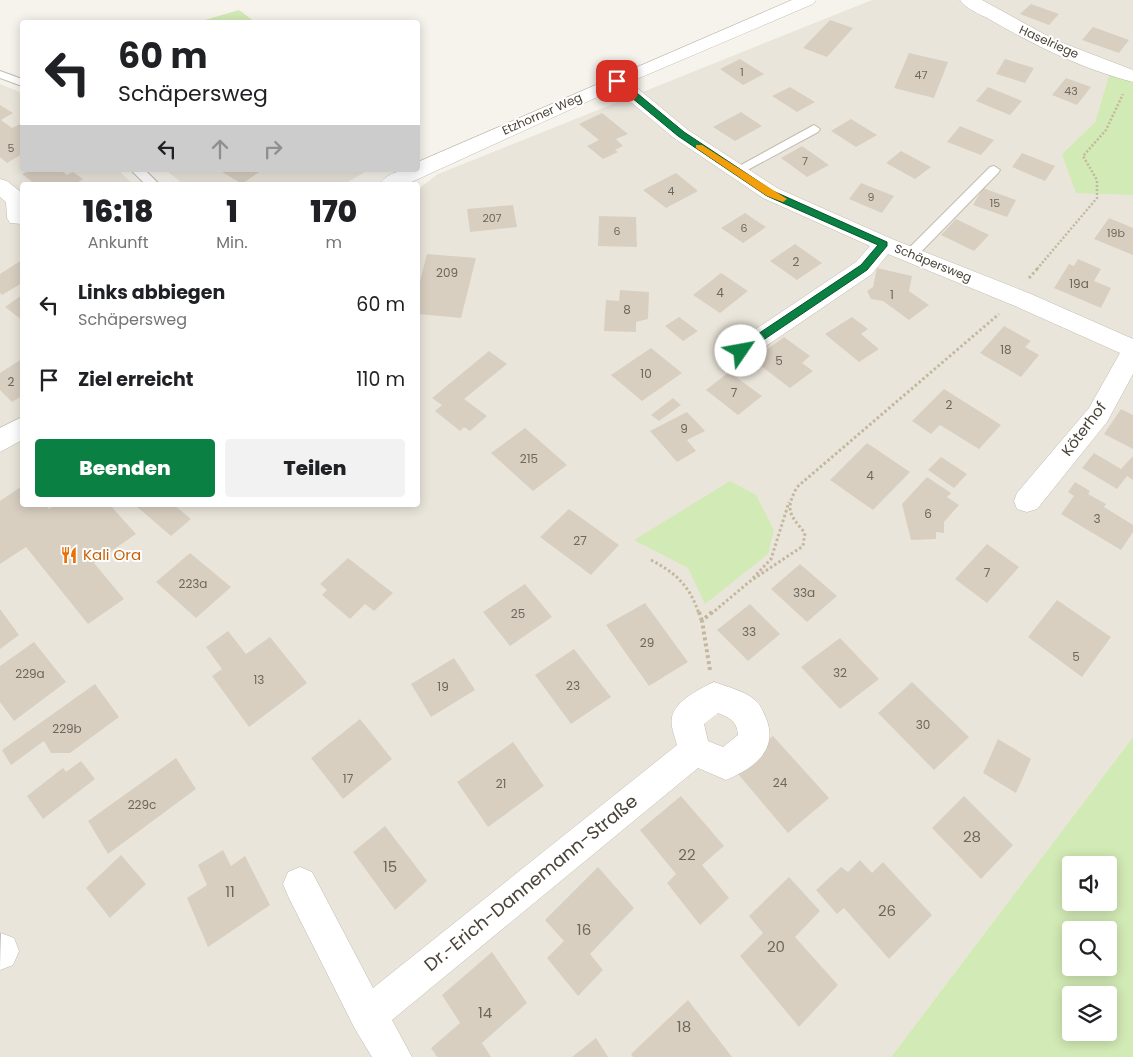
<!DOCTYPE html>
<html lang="de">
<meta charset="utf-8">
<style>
:root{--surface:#fff;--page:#f2f2f2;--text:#202124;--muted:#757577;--accent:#0b8043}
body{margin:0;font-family:Poppins,sans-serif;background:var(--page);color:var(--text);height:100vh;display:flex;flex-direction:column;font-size:19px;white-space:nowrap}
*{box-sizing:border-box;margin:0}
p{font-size:16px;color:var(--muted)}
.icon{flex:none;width:28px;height:28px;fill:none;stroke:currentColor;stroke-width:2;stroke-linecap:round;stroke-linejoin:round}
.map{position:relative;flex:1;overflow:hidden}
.details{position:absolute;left:20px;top:182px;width:400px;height:325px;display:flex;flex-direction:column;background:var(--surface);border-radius:5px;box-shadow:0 2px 12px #0003}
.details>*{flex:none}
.banner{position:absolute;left:20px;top:20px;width:400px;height:152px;border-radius:5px;box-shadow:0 2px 12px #0003;background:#fff;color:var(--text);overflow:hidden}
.fabs{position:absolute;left:1062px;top:856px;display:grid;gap:10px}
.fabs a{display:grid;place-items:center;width:55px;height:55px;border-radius:5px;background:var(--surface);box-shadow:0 2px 12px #0003;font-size:25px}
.pin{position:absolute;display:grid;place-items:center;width:42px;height:42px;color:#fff;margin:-21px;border-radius:10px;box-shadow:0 2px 8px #0006}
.me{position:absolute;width:55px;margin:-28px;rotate:57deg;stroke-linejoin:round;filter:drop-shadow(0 0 4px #0008)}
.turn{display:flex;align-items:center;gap:18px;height:105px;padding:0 15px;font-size:22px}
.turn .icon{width:65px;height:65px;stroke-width:2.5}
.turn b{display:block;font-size:35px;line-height:42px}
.lanes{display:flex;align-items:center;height:48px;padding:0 15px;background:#0003;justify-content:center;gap:25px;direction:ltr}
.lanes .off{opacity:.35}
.eta{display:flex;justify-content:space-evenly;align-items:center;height:85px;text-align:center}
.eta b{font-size:30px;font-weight:800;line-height:35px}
.cta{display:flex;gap:10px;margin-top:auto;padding:10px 15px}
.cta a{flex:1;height:58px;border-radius:5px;background:var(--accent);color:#fff;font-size:20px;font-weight:800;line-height:58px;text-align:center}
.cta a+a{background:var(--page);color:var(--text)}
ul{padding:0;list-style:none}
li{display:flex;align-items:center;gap:15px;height:75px;padding:0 15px}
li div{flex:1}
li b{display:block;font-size:19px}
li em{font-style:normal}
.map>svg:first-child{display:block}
.residential{fill:#eae5da}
.green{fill:#d2eab5;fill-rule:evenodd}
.building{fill:#d8cfc1}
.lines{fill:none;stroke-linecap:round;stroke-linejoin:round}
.service-casing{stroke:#c2bbae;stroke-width:2}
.minor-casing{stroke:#c2bbae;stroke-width:1}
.path-far2{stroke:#c4b79f;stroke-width:2.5;stroke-dasharray:2 2;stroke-linecap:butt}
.path-far1{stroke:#c4b79f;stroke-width:3;stroke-dasharray:2.5 2.5;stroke-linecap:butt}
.path{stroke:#c4b79f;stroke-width:4;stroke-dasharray:3 3;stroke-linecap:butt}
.service{fill:#fff;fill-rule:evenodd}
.minor{fill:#fff;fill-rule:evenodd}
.route{fill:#0b8043;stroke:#07532c}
.slow{fill:#f59e0b}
.labels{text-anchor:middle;stroke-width:4;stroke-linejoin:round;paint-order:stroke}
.far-number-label{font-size:11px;fill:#6e675b}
.far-street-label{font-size:12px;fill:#4b4439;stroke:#fff}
.number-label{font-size:12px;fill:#6e675b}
.street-label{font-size:15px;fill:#4b4439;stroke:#fff}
.food-label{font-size:15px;fill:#c56008;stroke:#fff;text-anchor:start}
.near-number-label{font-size:15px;fill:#6e675b}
.near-street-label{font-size:18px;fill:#4b4439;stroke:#fff}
</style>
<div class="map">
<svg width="1133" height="1057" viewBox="0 0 1133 1057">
<rect width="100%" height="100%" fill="#f6f3ec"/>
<path class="residential" d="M 872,0 L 1133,0 L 1133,81 L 1109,75 L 1095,122 L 1062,154 L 1133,195 L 1133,737 L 891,1057 L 0,1057 L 0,84 L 22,93 L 22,170 L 118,170 L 134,185 L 22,185 L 22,505 L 418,505 L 418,189 L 438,174 Z
M 166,170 L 368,170 L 343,185 L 184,185 Z"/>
<path class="green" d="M 239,10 L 255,22 L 198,22 Z
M 1109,75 L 1133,81 L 1133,195 L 1076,193 L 1062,154 L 1095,122 Z
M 730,481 L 756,495 L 774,530 L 768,554 L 705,604 L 688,568 L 634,540 Z
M 1133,737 L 1133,1057 L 891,1057 ZM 1071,865 L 1109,865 L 1109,902 L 1071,902 ZM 1071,930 L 1109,930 L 1109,968 L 1071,968 ZM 1071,995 L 1109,995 L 1109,1032 L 1071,1032 Z"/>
<path class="building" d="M 1031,4 L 1059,14 L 1049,25 L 1020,14 Z
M 830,20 L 853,28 L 827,57 L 803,48 Z
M 1093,27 L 1129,40 L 1119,53 L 1082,40 Z
M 909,53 L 948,62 L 934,98 L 894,88 Z
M 740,59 L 764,74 L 743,85 L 720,69 Z
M 1005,59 L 1034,68 L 1025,83 L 996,74 Z
M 1066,78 L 1091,87 L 1077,105 L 1052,95 Z
M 790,87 L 815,102 L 797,112 L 772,96 Z
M 988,87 L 1022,101 L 1010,115 L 976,101 Z
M 0,105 L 13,113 L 1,120 L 12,128 L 22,123 L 22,136 L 20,137 L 22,139 L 22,154 L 7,163 L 0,157 Z
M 741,112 L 762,126 L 735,141 L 713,127 Z
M 602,113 L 628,134 L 616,139 L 623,146 L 615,150 L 618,152 L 603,159 L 587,146 L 599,140 L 579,124 Z
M 851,119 L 877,135 L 856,147 L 831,131 Z
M 960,126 L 994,140 L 981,155 L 947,142 Z
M 802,146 L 829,165 L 807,177 L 781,158 Z
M 901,151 L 931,167 L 915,179 L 886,163 Z
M 1022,153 L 1055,166 L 1045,181 L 1012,167 Z
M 24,170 L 61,170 L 67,175 L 73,172 L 83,179 L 77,183 L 79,185 L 36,185 L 22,174 L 27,172 Z
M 219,170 L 262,170 L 242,184 Z
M 676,173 L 698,191 L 666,208 L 643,190 Z
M 861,183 L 894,196 L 882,213 L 849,199 Z
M 983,188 L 1016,200 L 1007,217 L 973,205 Z
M 513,205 L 517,227 L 470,232 L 467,209 Z
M 745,213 L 766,227 L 743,243 L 721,228 Z
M 599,216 L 636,217 L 637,247 L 598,246 Z
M 1109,218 L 1133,228 L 1133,255 L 1094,239 Z
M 956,219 L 989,235 L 974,251 L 941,235 Z
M 795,244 L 822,263 L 797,280 L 770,261 Z
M 427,254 L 476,258 L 461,318 L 418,314 L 418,289 Z
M 1078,259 L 1101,269 L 1094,281 L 1111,288 L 1101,308 L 1054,288 L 1069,264 L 1074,266 Z
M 22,260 L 22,283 L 2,295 L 0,293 L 0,274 Z
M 877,268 L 912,276 L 909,291 L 929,305 L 909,320 L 883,301 L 871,299 L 867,291 L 873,287 Z
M 721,273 L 748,291 L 720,313 L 693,295 Z
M 620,290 L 649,292 L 648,319 L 636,322 L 636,332 L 604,331 L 606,300 L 619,301 Z
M 22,295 L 22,320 L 5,307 Z
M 679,317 L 698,331 L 683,341 L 665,326 Z
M 852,317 L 868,329 L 861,334 L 879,349 L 859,362 L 825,334 Z
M 1004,326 L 1031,341 L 1025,347 L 1039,355 L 1021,377 L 980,353 Z
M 784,337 L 810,356 L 802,363 L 813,371 L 790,388 L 753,360 Z
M 651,348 L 682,373 L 642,401 L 611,375 Z
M 489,351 L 507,364 L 464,399 L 487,416 L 470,431 L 464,427 L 460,431 L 435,411 L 442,405 L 432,398 Z
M 22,359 L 22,396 L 12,402 L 0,390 L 0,373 Z
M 729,372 L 762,396 L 738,415 L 706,390 Z
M 944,389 L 1001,425 L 979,449 L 940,425 L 931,434 L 912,421 Z
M 673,398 L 681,405 L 659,421 L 651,415 Z
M 1121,409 L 1133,415 L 1133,449 L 1104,434 Z
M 687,412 L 705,431 L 687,440 L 696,451 L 677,462 L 650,431 Z
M 525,428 L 567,465 L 533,491 L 491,453 Z
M 867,443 L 910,472 L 873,510 L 830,480 Z
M 1094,453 L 1121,469 L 1133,456 L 1133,480 L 1127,476 L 1117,489 L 1082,468 Z
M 941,457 L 967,474 L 954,488 L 928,470 Z
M 927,477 L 951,493 L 947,497 L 959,505 L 944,522 L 944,533 L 936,532 L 936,539 L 911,540 L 902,504 Z
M 1075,482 L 1090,491 L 1088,494 L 1106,504 L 1104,507 L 1133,525 L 1133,532 L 1121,550 L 1061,514 L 1074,496 L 1068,492 Z
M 22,486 L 22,505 L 46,505 L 49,509 L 55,505 L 110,505 L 136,534 L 94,563 L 124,599 L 88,624 L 26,547 L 0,564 L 0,501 Z
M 135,505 L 174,505 L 191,519 L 171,536 Z
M 569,509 L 619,545 L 591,575 L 540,537 Z
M 987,544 L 1019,567 L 987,603 L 955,579 Z
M 190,553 L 231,587 L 196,618 L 156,582 Z
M 348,558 L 393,593 L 374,611 L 365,604 L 350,619 L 322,595 L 327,590 L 320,584 Z
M 800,564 L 837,596 L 807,622 L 771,589 Z
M 525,584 L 552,617 L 510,646 L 483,612 Z
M 1057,600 L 1111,637 L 1082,677 L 1028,637 Z
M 645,603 L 688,662 L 649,686 L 606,625 Z
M 750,604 L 780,634 L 748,661 L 717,630 Z
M 0,609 L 19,635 L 0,649 Z
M 228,631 L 246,654 L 270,637 L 307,683 L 249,727 L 212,676 L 222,669 L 206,647 Z
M 840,638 L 879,679 L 840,709 L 801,667 Z
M 34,642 L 66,682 L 14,721 L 0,702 L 0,666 Z
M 574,649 L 611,697 L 571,724 L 535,675 Z
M 454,658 L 475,690 L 431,717 L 411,684 Z
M 912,682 L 969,737 L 934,770 L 878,713 Z
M 95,684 L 119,717 L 70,753 L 51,753 L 44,741 L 11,765 L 2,750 Z
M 360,719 L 392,759 L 343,799 L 311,758 Z
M 773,736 L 829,798 L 788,833 L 733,768 Z
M 998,739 L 1031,759 L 1016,793 L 983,773 Z
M 513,742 L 544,786 L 488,827 L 457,782 Z
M 176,758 L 196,789 L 108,854 L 88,821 Z
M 81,761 L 95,779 L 43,819 L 27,796 L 63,768 L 66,772 Z
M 681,796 L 724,846 L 702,865 L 729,898 L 700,925 L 667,883 L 676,874 L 640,830 Z
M 964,796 L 1013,845 L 981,879 L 932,828 Z
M 385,826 L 427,881 L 395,910 L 353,852 Z
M 223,850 L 231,866 L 245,856 L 270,905 L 208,947 L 187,898 L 207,885 L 198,865 Z
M 121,855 L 146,884 L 110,918 L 86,888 Z
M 860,860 L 872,873 L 883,862 L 932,915 L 889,959 L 844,908 L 837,914 L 816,890 L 841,867 L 848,872 Z
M 598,867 L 634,908 L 590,954 L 603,970 L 578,996 L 547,958 L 564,941 L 545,920 Z
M 789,877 L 820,911 L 795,937 L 838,985 L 799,1027 L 740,956 L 763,933 L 749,916 Z
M 492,952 L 527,1003 L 482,1043 L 491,1057 L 437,1057 L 431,1048 L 460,1023 L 442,995 Z
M 688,1000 L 732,1057 L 633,1057 L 631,1054 Z
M 596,1038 L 608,1057 L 572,1057 Z"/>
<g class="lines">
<g class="service-casing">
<path id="service" d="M 0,71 L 22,79 L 22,86 L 0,78 Z
M 814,125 L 820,129 L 818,132 L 740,174 L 732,174 L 730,171 Z
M 994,166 L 1000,170 L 998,173 L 916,257 L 906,257 L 904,254 L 906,251 L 990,167 Z
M 131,170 L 145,170 L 160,185 L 146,185 Z"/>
</g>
<g class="minor-casing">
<path id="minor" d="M 792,0 L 816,0 L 813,4 L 630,82 L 688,130 L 777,188 L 892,239 L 1031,294 L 1133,339 L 1133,374 L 1107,422 L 1037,509 L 1027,512 L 1017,509 L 1014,501 L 1017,493 L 1089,408 L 1120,353 L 1015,306 L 888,254 L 872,274 L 750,357 L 741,360 L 732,357 L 729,351 L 732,345 L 856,262 L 870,246 L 763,198 L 674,138 L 615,89 L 405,185 L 379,185 C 388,171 403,170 418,170 L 418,162 Z
M 960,0 L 982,0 L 1055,40 L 1133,70 L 1133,82 C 1082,69 1034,45 989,19 C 980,14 966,9 960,0 Z
M 0,179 L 7,181 L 22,193 L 22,224 L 10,223 L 7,218 L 6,202 L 0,197 Z
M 22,417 L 22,440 L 0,452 L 0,428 Z
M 714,682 C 727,687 746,691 756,701 C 761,705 763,712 766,718 C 779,750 754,768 726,780 L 698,768 L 392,1020 L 412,1057 L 372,1057 L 355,1029 L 288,896 L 283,884 L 288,872 L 300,867 L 312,872 L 373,988 L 677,745 C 675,737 670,725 672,717 C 675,701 701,688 714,682 ZM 718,713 C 730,718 737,721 738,735 L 723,747 L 708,741 L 704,724 Z
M 1,933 L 14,938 L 19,951 L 13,965 L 0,970 Z"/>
</g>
<path class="path-far2" d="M 1037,269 L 1097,198 L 1097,180 L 1083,156 L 1106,130 L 1123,94"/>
<path class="path-far1" d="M 1029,278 L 1038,268
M 651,560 C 676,573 690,586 699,614
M 753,578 L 771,559 L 789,502
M 711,614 L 749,582 L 803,546 L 805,533 C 789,514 785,510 797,487 L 999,314"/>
<path class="path" d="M 699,612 L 702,621
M 710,670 L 702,621 L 712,612"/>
<use href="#service" class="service"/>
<use href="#minor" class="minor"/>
</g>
<path class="route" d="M 614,79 L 620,79 L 684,132 L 773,191 L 887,242 L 887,246 L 867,270 L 744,353 L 737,353 L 737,348 L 861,265 L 878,245 L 767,196 L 678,136 L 614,83 Z"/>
<path class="slow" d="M 696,145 L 702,145 L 787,199 L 783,202 L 767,196 L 696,148 Z"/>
<defs>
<g id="restaurant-bare" transform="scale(1.35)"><path d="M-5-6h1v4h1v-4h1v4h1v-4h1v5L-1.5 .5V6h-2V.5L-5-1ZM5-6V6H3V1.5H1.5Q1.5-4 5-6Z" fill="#e8710a" stroke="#fff" stroke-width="2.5" paint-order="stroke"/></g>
</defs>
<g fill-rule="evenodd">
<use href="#restaurant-bare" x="69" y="555"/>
</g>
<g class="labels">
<g class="far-number-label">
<text x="742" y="76">1</text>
<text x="921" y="79">47</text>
<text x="1071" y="95">43</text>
<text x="11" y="152">5</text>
<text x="805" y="165">7</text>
<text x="671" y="195">4</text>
<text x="871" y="201">9</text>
<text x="995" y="207">15</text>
<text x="492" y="222">207</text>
<text x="744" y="232">6</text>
<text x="617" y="235">6</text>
<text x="1116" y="237">19b</text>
</g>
<g class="far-street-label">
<text transform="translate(1049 42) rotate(24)" y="4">Haselriege</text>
<text transform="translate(542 114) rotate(-24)" y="4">Etzhorner Weg</text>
<text transform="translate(933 263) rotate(22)" y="4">Schäpersweg</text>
</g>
<g class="number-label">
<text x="796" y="266">2</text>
<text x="447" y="277">209</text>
<text x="1079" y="288">19a</text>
<text x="720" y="297">4</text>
<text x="892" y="299">1</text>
<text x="627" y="314">8</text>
<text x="1006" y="354">18</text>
<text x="779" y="365">5</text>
<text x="646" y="378">10</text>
<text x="11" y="386">2</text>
<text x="734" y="397">7</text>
<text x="949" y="409">2</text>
<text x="684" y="433">9</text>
<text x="529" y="463">215</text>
<text x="870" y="480">4</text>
<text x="928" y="518">6</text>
<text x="1097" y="523">3</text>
<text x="580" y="545">27</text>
<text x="987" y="577">7</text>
<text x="193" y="588">223a</text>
<text x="804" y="597">33a</text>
<text x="518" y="618">25</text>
<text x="749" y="636">33</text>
<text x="647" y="647">29</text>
<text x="1076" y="661">5</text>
<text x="840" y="677">32</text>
<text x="30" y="678">229a</text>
<text x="259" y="684">13</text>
<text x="573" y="690">23</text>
<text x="443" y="691">19</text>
<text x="923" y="729">30</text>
<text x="67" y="733">229b</text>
<text x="348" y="783">17</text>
<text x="780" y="787">24</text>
<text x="501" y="788">21</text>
<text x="142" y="809">229c</text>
</g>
<g class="street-label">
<text transform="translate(1084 429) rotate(-53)" y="5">Köterhof</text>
</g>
<g class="food-label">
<text x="83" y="560">Kali Ora</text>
</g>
<g class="near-number-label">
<text x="972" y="842">28</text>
<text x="687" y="860">22</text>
<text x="390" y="872">15</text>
<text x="230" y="897">11</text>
<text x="887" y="916">26</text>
<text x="584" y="935">16</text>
<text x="776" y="952">20</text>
<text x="485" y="1018">14</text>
<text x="684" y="1032">18</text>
</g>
<g class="near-street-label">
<text transform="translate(531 883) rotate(-39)" y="6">Dr.-Erich-Dannemann-Straße</text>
</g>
</g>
</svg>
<div class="fabs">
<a><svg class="icon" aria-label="sound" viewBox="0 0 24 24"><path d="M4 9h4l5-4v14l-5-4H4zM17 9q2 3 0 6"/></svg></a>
<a><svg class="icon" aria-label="search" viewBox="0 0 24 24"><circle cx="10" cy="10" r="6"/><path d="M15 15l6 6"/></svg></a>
<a><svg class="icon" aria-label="layers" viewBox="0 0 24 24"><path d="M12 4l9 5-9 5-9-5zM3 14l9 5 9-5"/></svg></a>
</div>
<div class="pin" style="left:617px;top:81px;background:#d93025"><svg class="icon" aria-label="arrive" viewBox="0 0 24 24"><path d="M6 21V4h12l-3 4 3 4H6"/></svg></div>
<svg class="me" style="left:741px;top:351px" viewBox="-20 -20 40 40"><circle r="19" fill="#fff"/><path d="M0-13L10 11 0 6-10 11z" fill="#0b8043"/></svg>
<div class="banner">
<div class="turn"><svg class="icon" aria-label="left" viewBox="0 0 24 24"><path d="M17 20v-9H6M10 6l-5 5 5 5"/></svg><div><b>60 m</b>Schäpersweg</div></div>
<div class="lanes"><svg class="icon" aria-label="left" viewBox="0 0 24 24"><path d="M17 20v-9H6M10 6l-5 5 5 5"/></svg><svg class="icon off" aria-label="ahead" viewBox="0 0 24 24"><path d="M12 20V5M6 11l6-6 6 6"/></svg><svg class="icon off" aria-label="right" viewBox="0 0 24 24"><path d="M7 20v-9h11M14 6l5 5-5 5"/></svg></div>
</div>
<section class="details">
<div class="eta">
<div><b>16:18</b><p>Ankunft</p></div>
<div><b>1</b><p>Min.</p></div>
<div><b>170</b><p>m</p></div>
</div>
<ul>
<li><svg class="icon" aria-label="left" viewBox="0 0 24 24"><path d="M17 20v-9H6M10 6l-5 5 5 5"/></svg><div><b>Links abbiegen</b><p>Schäpersweg</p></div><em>60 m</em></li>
<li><svg class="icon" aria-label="arrive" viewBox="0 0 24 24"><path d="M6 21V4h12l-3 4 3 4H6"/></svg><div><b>Ziel erreicht</b></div><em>110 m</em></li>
</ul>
<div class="cta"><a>Beenden</a><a>Teilen</a></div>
</section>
</div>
